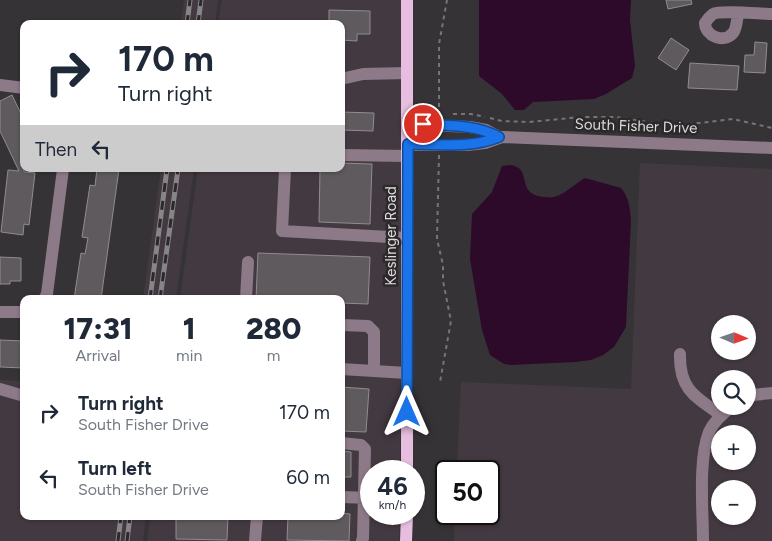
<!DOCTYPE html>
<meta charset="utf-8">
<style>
:root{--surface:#fff;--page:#f2f2f3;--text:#1f2937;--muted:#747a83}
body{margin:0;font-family:Figtree,sans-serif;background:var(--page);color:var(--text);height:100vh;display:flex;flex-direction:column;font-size:19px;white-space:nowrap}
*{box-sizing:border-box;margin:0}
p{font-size:16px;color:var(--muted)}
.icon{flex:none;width:28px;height:28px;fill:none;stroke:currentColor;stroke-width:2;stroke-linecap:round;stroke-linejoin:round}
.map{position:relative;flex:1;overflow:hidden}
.side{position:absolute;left:20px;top:295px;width:325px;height:225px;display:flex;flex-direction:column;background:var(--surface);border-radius:10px;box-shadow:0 1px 4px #0004}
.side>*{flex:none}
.top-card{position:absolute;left:20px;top:20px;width:325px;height:152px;border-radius:10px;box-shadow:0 1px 4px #0004;background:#fff;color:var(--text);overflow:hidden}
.needle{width:32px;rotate:92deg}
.tools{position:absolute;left:711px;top:315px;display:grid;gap:10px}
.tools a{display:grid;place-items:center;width:45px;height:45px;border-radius:50%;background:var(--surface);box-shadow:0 1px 4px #0004;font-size:25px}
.speed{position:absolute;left:360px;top:460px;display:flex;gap:10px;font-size:25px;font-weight:700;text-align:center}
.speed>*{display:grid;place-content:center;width:65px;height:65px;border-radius:50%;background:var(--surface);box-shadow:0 1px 4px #0004;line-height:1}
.speed small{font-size:12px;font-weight:400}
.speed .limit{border:2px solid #111;border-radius:8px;background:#fff;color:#111}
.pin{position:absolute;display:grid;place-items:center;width:42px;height:42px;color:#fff;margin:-21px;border:2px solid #fff;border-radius:50%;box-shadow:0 1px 5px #0007}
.me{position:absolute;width:55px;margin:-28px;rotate:0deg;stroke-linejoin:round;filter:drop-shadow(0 0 4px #0008)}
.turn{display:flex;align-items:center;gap:18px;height:105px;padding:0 15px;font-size:22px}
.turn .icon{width:65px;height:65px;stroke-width:2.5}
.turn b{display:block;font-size:35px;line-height:42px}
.then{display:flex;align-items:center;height:48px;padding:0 15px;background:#0003;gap:10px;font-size:19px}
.eta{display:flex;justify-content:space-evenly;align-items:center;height:85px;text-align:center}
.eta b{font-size:30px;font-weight:800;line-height:35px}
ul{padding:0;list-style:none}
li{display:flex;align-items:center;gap:15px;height:65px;padding:0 15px}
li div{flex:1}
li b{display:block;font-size:19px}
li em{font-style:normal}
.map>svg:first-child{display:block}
.built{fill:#433a41;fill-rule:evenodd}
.water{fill:#2d0a29}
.building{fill:#5e5a5d;stroke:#908c8f}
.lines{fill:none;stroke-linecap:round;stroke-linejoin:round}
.path{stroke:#787577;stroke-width:2;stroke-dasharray:4 4;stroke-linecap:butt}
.minor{stroke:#8d7a89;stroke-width:12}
.major{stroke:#e7bedf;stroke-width:12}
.rail-casing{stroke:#888588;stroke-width:5}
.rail{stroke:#2c292b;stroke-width:3;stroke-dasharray:9;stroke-linecap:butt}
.route-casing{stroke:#114b97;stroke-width:12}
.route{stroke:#1a73e8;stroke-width:9}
.labels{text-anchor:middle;stroke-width:5;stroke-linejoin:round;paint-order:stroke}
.street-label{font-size:15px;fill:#dfdcde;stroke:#2c292b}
</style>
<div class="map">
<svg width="772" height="541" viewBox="0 0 772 541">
<rect width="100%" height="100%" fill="#363336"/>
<path class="built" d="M 184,0 L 218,0 L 215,24 L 181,24 Z
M 222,0 L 401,0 L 400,471 L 371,471 L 371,514 L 400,514 L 399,541 L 147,541 L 150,516 L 341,516 L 341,299 L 180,299 L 198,169 L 341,169 L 341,24 L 218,24 Z
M 640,163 L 772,169 L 772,541 L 454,541 L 455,514 L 489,514 L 489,471 L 457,471 L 461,382 L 631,389 ZM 720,324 L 748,324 L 748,351 L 720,351 ZM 720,379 L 748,379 L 748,406 L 720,406 ZM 720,434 L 748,434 L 748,461 L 720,461 ZM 720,489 L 748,489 L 748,516 L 720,516 Z
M 161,169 L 194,169 L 176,299 L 143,299 Z
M 0,380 L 24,381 L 24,516 L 146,516 L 143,541 L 0,541 Z"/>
<path class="water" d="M 479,0 L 631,0 L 630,20 L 635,66 L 632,78 L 606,94 L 594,99 L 533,102 L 524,110 L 515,110 L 502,94 L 479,76 Z
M 509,165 C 533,167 516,190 538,196 C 543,197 550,198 554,197 C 566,194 575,183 585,178 L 621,188 C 629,197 630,209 631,220 L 626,327 L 614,347 L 603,355 L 591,360 L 575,362 L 512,365 L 504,364 L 490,355 L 482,330 L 470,259 L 472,214 L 492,192 L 502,166 Z"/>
<path class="building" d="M 666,0 L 691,0 L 692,4 L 668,9 Z
M 329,10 L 370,11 L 370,34 L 357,34 L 357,41 L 341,40 L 341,24 L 329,24 Z
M 671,38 L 689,50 L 676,70 L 658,58 Z
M 755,42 L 767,43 L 765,73 L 744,72 L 745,55 L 754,55 Z
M 690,63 L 739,66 L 737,90 L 688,88 Z
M 12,95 L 24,120 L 24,172 L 35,173 L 29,225 L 24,224 L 23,235 L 1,232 L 8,170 L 19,171 L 0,131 L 0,101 Z
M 341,112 L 374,113 L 373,131 L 341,130 Z
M 341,163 L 372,164 L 370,224 L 319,222 L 320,169 L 341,169 Z
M 97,169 L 119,169 L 101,299 L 74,299 L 81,253 L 85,254 L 88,238 L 82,237 L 90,185 L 95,186 Z
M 258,253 L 370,257 L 368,304 L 341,303 L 341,299 L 256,299 Z
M 0,257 L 21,258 L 21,281 L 10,281 L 10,284 L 0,284 Z
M 0,340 L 24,341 L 24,368 L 0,367 Z
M 341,387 L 369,389 L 366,432 L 341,431 Z
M 341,451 L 351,452 L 351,477 L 341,477 Z
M 341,513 L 350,514 L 349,541 L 287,540 L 288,516 L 341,516 Z
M 176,516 L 228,516 L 227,540 L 176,539 Z"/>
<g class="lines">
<path class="path" d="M 453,114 L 471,114 L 485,117
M 439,115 L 439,44 L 447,0
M 490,118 L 502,121 L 529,122 L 581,117 L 615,117 L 674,126 L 733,119 L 772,128
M 439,155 L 437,239 L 443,265 L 443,281 L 451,321 L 440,382"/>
<path class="minor" d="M 738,13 C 737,19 737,28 733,33 C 724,44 705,36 705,23 C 707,20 709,17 713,14 C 721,10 761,14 772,14
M 341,79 L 363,74 L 407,73
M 0,85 L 24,88
M 407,124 L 470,127 L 486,130 L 499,137
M 407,145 L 467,145 L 485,143 L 502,137 L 772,148
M 341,155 L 407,156
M 285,169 L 282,231 L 407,238
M 44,299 L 47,294 L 63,169
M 246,299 L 248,262
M 0,312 L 24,312
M 341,325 L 368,326 L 374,332 L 374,371
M 680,354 C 679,389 695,397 721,415
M 341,369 L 407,373
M 0,389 L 24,396
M 748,398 L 753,395 L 772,393
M 341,443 L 361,445 L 365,449 L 363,538 L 362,541
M 341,497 L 371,498
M 255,541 L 257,516
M 703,541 C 703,511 698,460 709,432 C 714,421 723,413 733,406"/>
<path class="major" d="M 407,471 L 407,0
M 406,541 L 407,514"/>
<g class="rail-casing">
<path id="rail" d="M 187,24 L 190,0
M 198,24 L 201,0
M 150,299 L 167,169
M 160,299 L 178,169
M 118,541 L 121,516
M 127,541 L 130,516"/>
</g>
<use href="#rail" class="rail"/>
</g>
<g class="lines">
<g class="route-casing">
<path id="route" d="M 407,412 L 408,144 C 438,144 470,149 499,137 C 475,124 449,126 423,124"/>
</g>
<use href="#route" class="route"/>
</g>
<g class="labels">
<g class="street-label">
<text transform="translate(636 126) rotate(2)" y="5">South Fisher Drive</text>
<text transform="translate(391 236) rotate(-90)" y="5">Keslinger Road</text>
</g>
</g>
</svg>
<div class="tools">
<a><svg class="needle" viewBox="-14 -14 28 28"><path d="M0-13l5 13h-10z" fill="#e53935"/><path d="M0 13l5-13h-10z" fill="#747a83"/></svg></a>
<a><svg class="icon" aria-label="search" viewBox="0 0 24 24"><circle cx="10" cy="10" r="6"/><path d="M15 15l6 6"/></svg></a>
<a>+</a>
<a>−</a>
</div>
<div class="speed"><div>46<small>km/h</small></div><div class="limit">50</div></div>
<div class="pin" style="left:423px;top:124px;background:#d93025"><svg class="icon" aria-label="arrive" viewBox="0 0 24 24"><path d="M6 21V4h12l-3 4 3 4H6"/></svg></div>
<svg class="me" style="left:407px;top:412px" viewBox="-20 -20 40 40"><path d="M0-17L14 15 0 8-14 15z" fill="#1a73e8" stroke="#fff" stroke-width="4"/></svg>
<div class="top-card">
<div class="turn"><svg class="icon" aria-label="right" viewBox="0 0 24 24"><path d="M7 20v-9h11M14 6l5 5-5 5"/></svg><div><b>170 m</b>Turn right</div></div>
<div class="then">Then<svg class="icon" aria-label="left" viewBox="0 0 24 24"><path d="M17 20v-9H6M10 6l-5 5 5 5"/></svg></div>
</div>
<section class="side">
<div class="eta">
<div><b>17:31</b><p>Arrival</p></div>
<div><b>1</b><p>min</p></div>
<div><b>280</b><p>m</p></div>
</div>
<ul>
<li><svg class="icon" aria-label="right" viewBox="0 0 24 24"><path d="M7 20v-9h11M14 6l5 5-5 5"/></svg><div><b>Turn right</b><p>South Fisher Drive</p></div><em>170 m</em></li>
<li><svg class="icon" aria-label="left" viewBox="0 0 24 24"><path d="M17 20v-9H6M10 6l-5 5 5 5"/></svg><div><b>Turn left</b><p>South Fisher Drive</p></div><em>60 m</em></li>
</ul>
</section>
</div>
